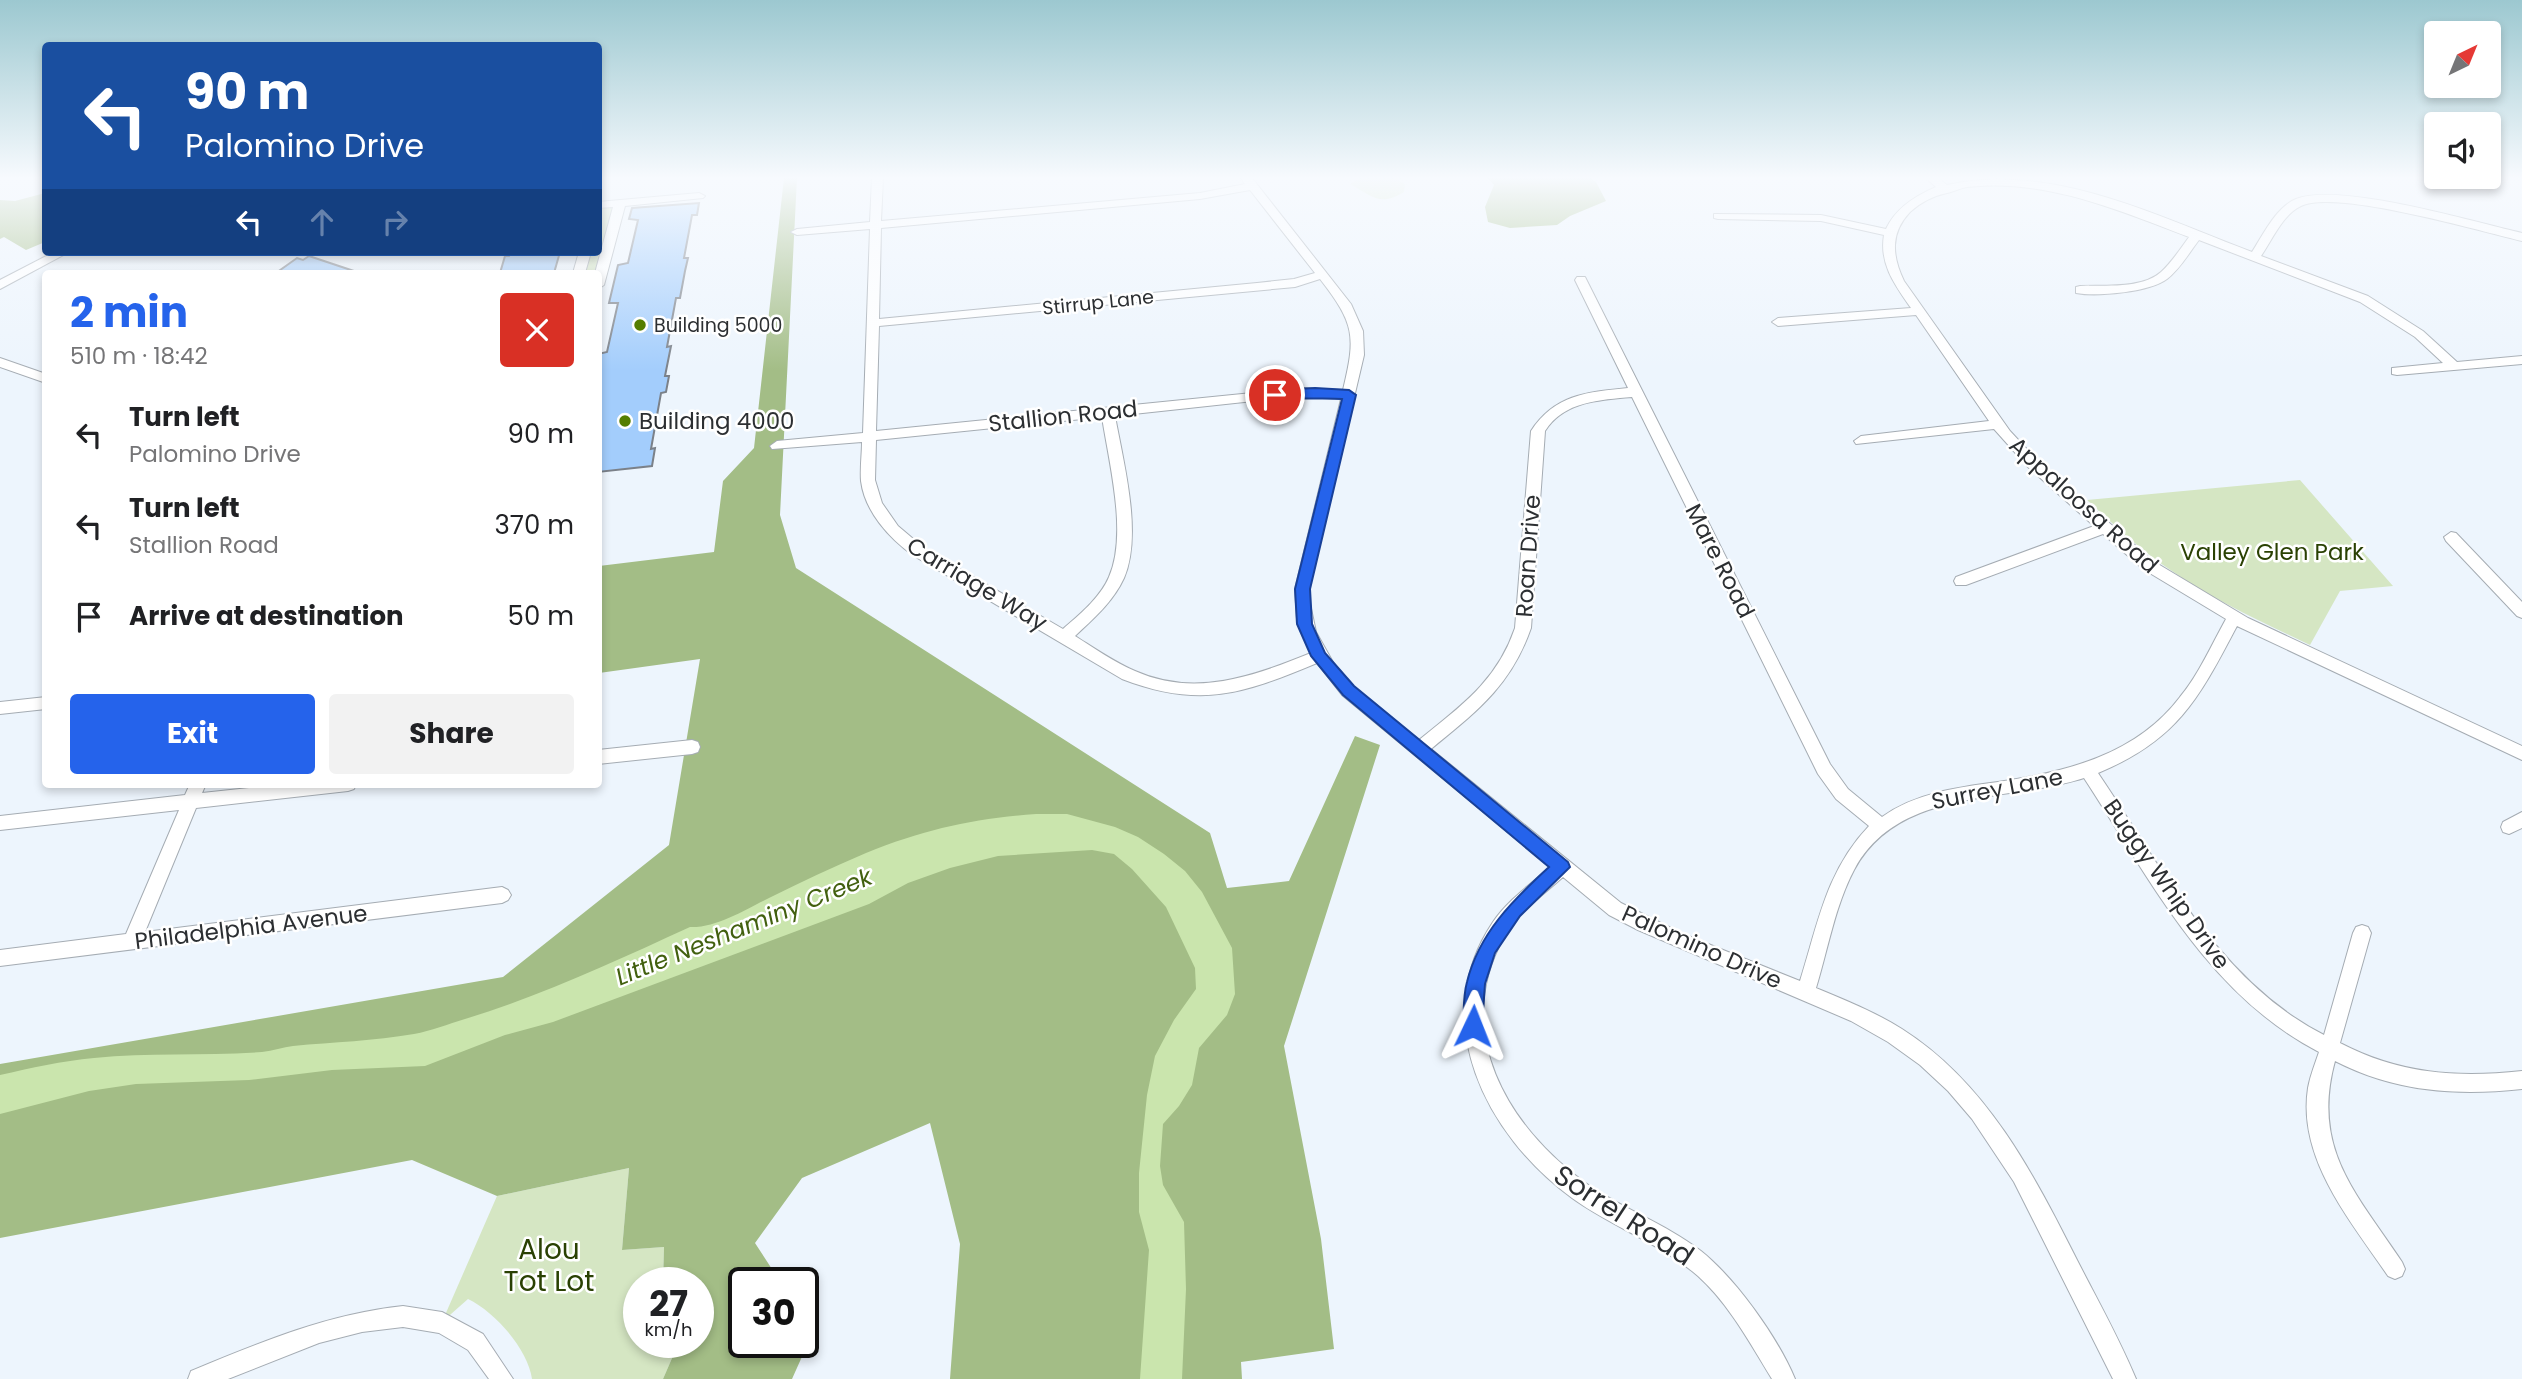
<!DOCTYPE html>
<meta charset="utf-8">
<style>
:root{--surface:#fff;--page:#f2f2f2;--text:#202124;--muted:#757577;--accent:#2563eb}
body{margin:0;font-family:Poppins,sans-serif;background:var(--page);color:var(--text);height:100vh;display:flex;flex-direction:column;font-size:26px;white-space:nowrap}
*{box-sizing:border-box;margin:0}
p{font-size:23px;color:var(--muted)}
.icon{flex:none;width:38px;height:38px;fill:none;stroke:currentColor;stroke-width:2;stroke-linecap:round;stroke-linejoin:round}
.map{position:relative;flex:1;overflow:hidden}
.sheet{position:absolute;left:42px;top:270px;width:560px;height:518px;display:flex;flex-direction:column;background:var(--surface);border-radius:7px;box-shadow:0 4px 10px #0003}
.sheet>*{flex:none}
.top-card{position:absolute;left:42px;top:42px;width:560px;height:214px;border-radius:7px;box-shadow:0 4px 10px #0003;background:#1a4fa0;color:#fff;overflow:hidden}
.needle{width:46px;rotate:43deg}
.fabs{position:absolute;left:2424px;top:21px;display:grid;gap:14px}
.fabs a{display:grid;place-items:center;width:77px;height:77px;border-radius:7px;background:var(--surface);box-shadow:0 4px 10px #0003;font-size:35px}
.speed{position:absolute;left:623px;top:1267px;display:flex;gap:14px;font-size:35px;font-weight:700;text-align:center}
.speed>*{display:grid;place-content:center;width:91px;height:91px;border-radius:50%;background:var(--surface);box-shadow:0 4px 10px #0003;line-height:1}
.speed small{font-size:18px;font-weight:400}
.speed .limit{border:4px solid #111;border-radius:10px;background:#fff;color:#111}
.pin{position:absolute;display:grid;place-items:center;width:60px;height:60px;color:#fff;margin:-30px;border:4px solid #fff;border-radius:50%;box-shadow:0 2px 7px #0007}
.me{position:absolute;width:77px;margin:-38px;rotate:2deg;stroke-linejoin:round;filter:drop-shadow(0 0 5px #0008)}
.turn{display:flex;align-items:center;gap:24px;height:147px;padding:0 28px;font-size:32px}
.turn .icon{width:91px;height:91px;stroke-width:2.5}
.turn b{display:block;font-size:49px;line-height:60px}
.lanes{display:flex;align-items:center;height:66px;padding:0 28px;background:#0003;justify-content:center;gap:35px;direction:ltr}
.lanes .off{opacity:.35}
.round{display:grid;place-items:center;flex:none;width:74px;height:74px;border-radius:7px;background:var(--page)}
.overview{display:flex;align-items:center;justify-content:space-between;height:119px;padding:0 28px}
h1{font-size:42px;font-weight:700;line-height:52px;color:var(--accent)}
.action{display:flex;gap:14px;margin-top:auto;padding:14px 28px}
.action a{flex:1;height:80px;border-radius:7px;background:var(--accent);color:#fff;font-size:28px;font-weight:700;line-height:80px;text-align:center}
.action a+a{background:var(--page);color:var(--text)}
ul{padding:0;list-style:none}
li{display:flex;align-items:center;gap:21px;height:91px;padding:0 28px}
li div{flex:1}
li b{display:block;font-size:26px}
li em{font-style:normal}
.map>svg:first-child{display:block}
.green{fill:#d5e6c3}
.forest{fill:#a3bd86}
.water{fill:#cae5ad}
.building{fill:#a3cdfc;stroke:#7b8189;stroke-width:2}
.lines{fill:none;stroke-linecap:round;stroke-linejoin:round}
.street-casing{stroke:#a5acb3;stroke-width:2}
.street{fill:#fff;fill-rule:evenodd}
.route{fill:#2563eb;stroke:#184099;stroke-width:2}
.poi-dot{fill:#557e00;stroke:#fff;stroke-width:2.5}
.labels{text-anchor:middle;stroke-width:5;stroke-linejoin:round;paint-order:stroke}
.far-street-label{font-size:19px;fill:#2c2f32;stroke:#fff}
.far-poi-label{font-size:19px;fill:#2c2f32;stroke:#fff;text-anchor:start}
.street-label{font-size:23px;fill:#2c2f32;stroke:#fff}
.poi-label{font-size:23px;fill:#2c2f32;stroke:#fff;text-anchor:start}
.park-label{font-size:23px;fill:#2a4103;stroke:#fff}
.water-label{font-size:24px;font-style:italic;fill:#42600f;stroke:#fff}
.near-street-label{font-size:28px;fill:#2c2f32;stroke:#fff}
.near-park-label{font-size:28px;fill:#2a4103;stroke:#fff}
</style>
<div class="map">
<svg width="2522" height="1379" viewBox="0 0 2522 1379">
<rect width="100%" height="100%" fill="#edf5fd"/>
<path class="green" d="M 1360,178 L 1404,178 L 1399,181 L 1405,184 L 1404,192 C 1380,207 1372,196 1350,184 Z
M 607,206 L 614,208 L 597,273 L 583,273 L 589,252 L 598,252 L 601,210 Z
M 2300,480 L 2393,586 L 2340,591 L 2310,645 C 2262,622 2213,600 2169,569 C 2139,549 2113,524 2087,500 Z
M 629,1168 L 622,1250 L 664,1247 L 663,1283 L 639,1283 L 639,1342 L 679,1342 L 663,1379 L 532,1379 C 528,1349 495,1312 468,1299 L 442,1322 L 497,1196 Z"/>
<path class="forest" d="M 784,178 L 797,178 L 780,515 L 796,568 L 1210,833 L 1227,888 L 1289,881 L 1355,736 L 1380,745 L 1284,1046 L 1321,1239 L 1334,1349 L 1241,1362 L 1242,1379 L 950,1379 L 960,1244 L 930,1123 L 802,1178 L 755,1243 L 781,1283 L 744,1283 L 744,1342 L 803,1342 L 803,1317 L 813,1332 L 792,1379 L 663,1379 L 679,1342 L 698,1342 L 698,1283 L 663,1283 L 664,1247 L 622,1250 L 629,1168 L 497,1196 L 412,1160 L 0,1238 L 0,1064 L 503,977 L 669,845 L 700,659 L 599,673 L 599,566 L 714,552 L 723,481 L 754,448 Z
M 1488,178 L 1590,178 L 1596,182 L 1606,201 L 1570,216 L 1557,225 L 1510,228 L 1488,222 L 1485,207 L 1494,185 Z
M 45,193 L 45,242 L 26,250 L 4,237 L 0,239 L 0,200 L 15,201 Z"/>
<path class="water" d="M 1036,814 L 1067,814 L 1115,827 L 1138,837 L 1164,854 L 1185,871 L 1202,892 L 1232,948 L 1235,994 L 1227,1015 L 1199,1048 L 1192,1085 L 1179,1106 L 1163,1124 L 1160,1166 L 1163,1185 L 1184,1222 L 1186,1289 L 1182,1379 L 1140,1379 L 1149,1250 L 1139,1212 L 1139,1173 L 1147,1095 L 1155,1056 L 1174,1020 L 1196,989 L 1195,968 L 1166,907 L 1132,869 L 1114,854 L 1092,850 L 998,856 L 950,868 L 908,883 L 869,904 L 553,1022 L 505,1035 L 425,1066 L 332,1070 L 249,1080 L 136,1084 L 89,1091 L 0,1114 L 0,1075 C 31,1068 62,1061 94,1058 C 150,1052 206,1056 262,1052 C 273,1051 283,1047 293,1046 C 334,1042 374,1041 414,1034 C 431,1031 448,1024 465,1019 C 543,995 616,961 690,927 C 717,928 746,909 769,898 C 801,882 833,867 866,853 C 926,829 973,819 1036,814 Z"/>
<path class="building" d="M 699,203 L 697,215 L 692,215 L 684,258 L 688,258 L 685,271 L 680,298 L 676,298 L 667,347 L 671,346 L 665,376 L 669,376 L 666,392 L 661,393 L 651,449 L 655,448 L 652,466 L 598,472 L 598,354 L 607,352 L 618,303 L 609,303 L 618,265 L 628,263 L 638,220 L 629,219 L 632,208 Z
M 511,252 L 560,252 L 554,273 L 500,273 L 505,256 L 509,256 Z
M 309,256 L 354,271 L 354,273 L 276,273 L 297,258 L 303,260 Z"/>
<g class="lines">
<g class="street-casing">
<path id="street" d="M 872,178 L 883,178 L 881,221 L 1200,193 L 1245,184 L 1241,178 L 1252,178 L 1351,304 L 1363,331 L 1364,355 L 1309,589 L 1310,604 L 1316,632 L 1334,664 L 1354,687 L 1419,740 C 1461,706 1497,681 1515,628 L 1531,431 C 1555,394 1588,392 1628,388 L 1575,280 L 1577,277 L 1585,277 L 1830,764 L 1848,789 L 1882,817 C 1915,793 1959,787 1998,782 C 2066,772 2136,755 2180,697 C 2199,674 2211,646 2226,619 L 2143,569 L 2103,534 L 1966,585 L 1956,585 L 1954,581 L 1956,577 L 2094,526 L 2028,467 L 1994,429 L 1856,444 L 1854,441 L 1861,436 L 1989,421 L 1916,315 L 1778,326 L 1772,322 L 1778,318 L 1911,308 C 1895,285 1879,264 1884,235 L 1821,221 L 1718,219 L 1714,218 L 1714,214 L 1821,215 L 1886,229 C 1896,208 1915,196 1936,187 L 1926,178 L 1938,178 L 1947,185 C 2052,162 2156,216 2252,252 C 2263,235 2276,207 2296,199 C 2340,182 2473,222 2522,233 L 2522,241 C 2480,231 2335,189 2301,206 C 2283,214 2272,240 2261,256 L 2368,296 L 2423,331 L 2457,362 L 2522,356 L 2522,364 L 2397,375 L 2392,374 L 2392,368 L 2443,363 L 2415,337 L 2360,302 L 2199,240 C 2189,253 2180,269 2167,279 C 2150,292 2097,297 2076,293 L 2076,287 L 2080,286 C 2105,285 2142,289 2161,272 C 2172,262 2181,248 2189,237 C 2118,210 2045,178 1967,187 C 1960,188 1953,192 1947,193 C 1933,196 1921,202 1910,212 C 1890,233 1892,256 1904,281 L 2010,431 L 2038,461 L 2153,561 L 2248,618 L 2522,746 L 2522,760 L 2237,626 C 2199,698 2178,740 2098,773 C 2162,867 2218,981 2324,1035 L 2353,933 L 2356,927 L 2362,925 L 2368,927 L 2371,933 L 2340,1043 C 2399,1074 2457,1078 2522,1071 L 2522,1089 C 2457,1096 2395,1092 2335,1061 C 2311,1149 2356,1193 2402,1262 L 2405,1269 L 2402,1276 L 2395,1279 L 2388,1276 C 2351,1221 2297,1159 2308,1088 C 2310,1076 2315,1064 2319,1052 C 2207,994 2150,879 2084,778 C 2007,803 1898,787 1854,870 C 1835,906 1828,949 1816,988 C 1845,1000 1875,1012 1902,1029 C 1987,1083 2033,1173 2077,1260 C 2097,1299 2119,1338 2136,1379 L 2113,1379 L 2014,1182 L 1972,1119 L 1948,1091 L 1920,1065 L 1888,1042 L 1851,1021 L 1638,930 L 1609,915 L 1563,877 C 1543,895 1517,913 1504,937 C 1451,1031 1507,1127 1587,1184 C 1623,1209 1666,1224 1701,1251 C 1736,1279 1778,1338 1795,1379 L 1772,1379 C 1750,1343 1729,1304 1698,1276 C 1660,1243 1612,1227 1572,1198 C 1486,1135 1427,1020 1493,922 C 1508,900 1531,884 1550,867 L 1342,695 L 1317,663 C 1243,694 1200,709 1122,679 L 914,556 C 889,538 865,512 861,481 C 860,468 862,454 862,442 L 772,449 L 770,446 L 777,441 L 863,433 L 870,229 L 797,235 L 791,232 L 797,229 L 870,222 ZM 1250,190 L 1315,273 L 1294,279 L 1257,283 L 879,319 L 881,228 L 1200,199 ZM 1320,279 C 1355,324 1356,336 1343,390 L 1301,388 L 876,431 L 879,326 L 1295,287 ZM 1301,396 L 1341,399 L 1295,589 L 1297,619 L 1311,653 C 1254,676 1195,698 1135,671 C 1114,662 1094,648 1075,636 C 1093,619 1113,602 1124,578 C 1143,534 1123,461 1115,416 ZM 1632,397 L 1818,774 L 1836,799 L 1869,826 C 1826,871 1818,924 1800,981 L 1681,933 L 1621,903 L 1431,749 C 1476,712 1511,686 1531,628 L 1545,431 C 1564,401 1600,400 1632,397 ZM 1102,417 C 1109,463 1128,534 1109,577 C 1100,598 1079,615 1063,629 L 924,548 L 898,526 L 882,503 L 875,480 L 876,440 Z
M 699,193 L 705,196 L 703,198 L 625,206 L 604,285 L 598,289 L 598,273 L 595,273 L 613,207 L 598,208 L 598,202 Z
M 54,252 L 69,252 L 0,289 L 0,280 Z
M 579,252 L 591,252 L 585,273 L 573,273 Z
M 0,358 L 46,374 L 46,383 L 0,367 Z
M 2451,532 L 2456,533 L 2522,602 L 2522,618 L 2517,616 L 2446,541 L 2444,537 Z
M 46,697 L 46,709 L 0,714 L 0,702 Z
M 692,740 L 698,742 L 700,747 L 698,752 L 692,754 L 598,764 L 598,750 Z
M 190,784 L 206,784 L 202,793 L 286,784 L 356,784 L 354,789 L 348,791 L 196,808 L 145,932 L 502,887 L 508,890 L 511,895 L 508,900 L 502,903 L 0,966 L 0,950 L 126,934 L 179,810 L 0,830 L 0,816 L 185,795 Z
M 2522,812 L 2522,828 L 2509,834 L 2503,832 L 2501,827 L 2503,822 Z
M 403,1306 L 442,1312 L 483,1334 L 513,1379 L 489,1379 L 468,1350 L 439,1333 L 403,1327 L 362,1332 L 319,1343 L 228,1379 L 188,1379 L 191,1371 C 261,1342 328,1314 403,1306 Z"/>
</g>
<use href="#street" class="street"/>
</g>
<linearGradient id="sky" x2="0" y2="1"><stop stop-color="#9cc8d0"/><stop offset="0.48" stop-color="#f7fafe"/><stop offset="1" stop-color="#f7fafe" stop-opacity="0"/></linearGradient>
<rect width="2522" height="371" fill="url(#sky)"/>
<path class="route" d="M 1315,388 L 1349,390 L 1356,395 L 1310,589 L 1312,624 L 1325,653 L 1354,686 L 1568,862 L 1570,867 L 1520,916 L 1495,953 L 1485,984 L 1482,1026 L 1480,1032 L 1473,1035 L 1466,1032 L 1463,1026 C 1464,1012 1463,996 1467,982 C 1479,933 1513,900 1549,867 L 1343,695 L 1311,656 L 1297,624 L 1295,589 L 1342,399 C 1327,397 1275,401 1268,395 L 1275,390 Z"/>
<g class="poi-dot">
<circle cx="640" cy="325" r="7"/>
<circle cx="625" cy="421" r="7"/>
</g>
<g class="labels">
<g class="far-street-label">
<text transform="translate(1098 302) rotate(-6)" y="7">Stirrup Lane</text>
</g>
<g class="far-poi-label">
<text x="654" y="332">Building 5000</text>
</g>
<g class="street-label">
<text transform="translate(1063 416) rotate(-6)" y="8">Stallion Road</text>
<text transform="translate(2084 505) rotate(42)" y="8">Appaloosa Road</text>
<text transform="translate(1528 556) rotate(-86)" y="8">Roan Drive</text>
<text transform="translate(1720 561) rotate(63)" y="8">Mare Road</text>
<text transform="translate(977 584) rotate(31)" y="8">Carriage Way</text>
<text transform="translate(1997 789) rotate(-11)" y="8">Surrey Lane</text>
<text transform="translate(2167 884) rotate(55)" y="8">Buggy Whip Drive</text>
<text transform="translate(251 927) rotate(-7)" y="8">Philadelphia Avenue</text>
<text transform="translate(1702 947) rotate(24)" y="8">Palomino Drive</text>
</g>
<g class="poi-label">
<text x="639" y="429">Building 4000</text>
</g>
<g class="park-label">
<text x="2272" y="560">Valley Glen Park</text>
</g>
<g class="water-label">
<text transform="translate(744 927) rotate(-22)" y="8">Little Neshaminy Creek</text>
</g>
<g class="near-street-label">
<text transform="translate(1624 1215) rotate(33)" y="10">Sorrel Road</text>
</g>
<g class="near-park-label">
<text x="549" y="1259">Alou<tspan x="549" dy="32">Tot Lot</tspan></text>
</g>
</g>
</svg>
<div class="fabs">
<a><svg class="needle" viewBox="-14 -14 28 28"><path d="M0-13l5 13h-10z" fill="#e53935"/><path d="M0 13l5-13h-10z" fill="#757577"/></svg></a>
<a><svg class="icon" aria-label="sound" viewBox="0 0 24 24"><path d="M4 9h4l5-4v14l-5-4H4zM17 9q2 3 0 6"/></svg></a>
</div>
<div class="speed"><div>27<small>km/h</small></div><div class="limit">30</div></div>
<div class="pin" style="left:1275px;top:395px;background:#d93025"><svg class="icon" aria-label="arrive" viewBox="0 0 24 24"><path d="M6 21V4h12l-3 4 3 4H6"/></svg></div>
<svg class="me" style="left:1473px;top:1026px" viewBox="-20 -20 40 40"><path d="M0-17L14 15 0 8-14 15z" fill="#2563eb" stroke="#fff" stroke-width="4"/></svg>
<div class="top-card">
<div class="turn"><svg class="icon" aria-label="left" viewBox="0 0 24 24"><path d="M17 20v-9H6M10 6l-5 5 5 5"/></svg><div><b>90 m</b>Palomino Drive</div></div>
<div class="lanes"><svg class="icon" aria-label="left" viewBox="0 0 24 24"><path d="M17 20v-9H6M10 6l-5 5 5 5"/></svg><svg class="icon off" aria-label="ahead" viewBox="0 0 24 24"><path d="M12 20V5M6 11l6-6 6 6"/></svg><svg class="icon off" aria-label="right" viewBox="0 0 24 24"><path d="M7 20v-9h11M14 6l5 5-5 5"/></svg></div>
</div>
<section class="sheet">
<div class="overview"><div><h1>2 min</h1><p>510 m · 18:42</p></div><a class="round" style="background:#d93025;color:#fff"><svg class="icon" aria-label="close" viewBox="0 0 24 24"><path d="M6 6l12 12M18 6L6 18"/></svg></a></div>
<ul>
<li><svg class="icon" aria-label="left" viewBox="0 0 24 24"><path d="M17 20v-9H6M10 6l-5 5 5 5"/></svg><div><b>Turn left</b><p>Palomino Drive</p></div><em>90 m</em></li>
<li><svg class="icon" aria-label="left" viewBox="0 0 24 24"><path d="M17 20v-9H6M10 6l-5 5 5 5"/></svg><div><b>Turn left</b><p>Stallion Road</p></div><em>370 m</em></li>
<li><svg class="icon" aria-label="arrive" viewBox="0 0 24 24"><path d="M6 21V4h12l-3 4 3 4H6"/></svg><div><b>Arrive at destination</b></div><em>50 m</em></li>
</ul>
<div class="action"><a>Exit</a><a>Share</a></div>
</section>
</div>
